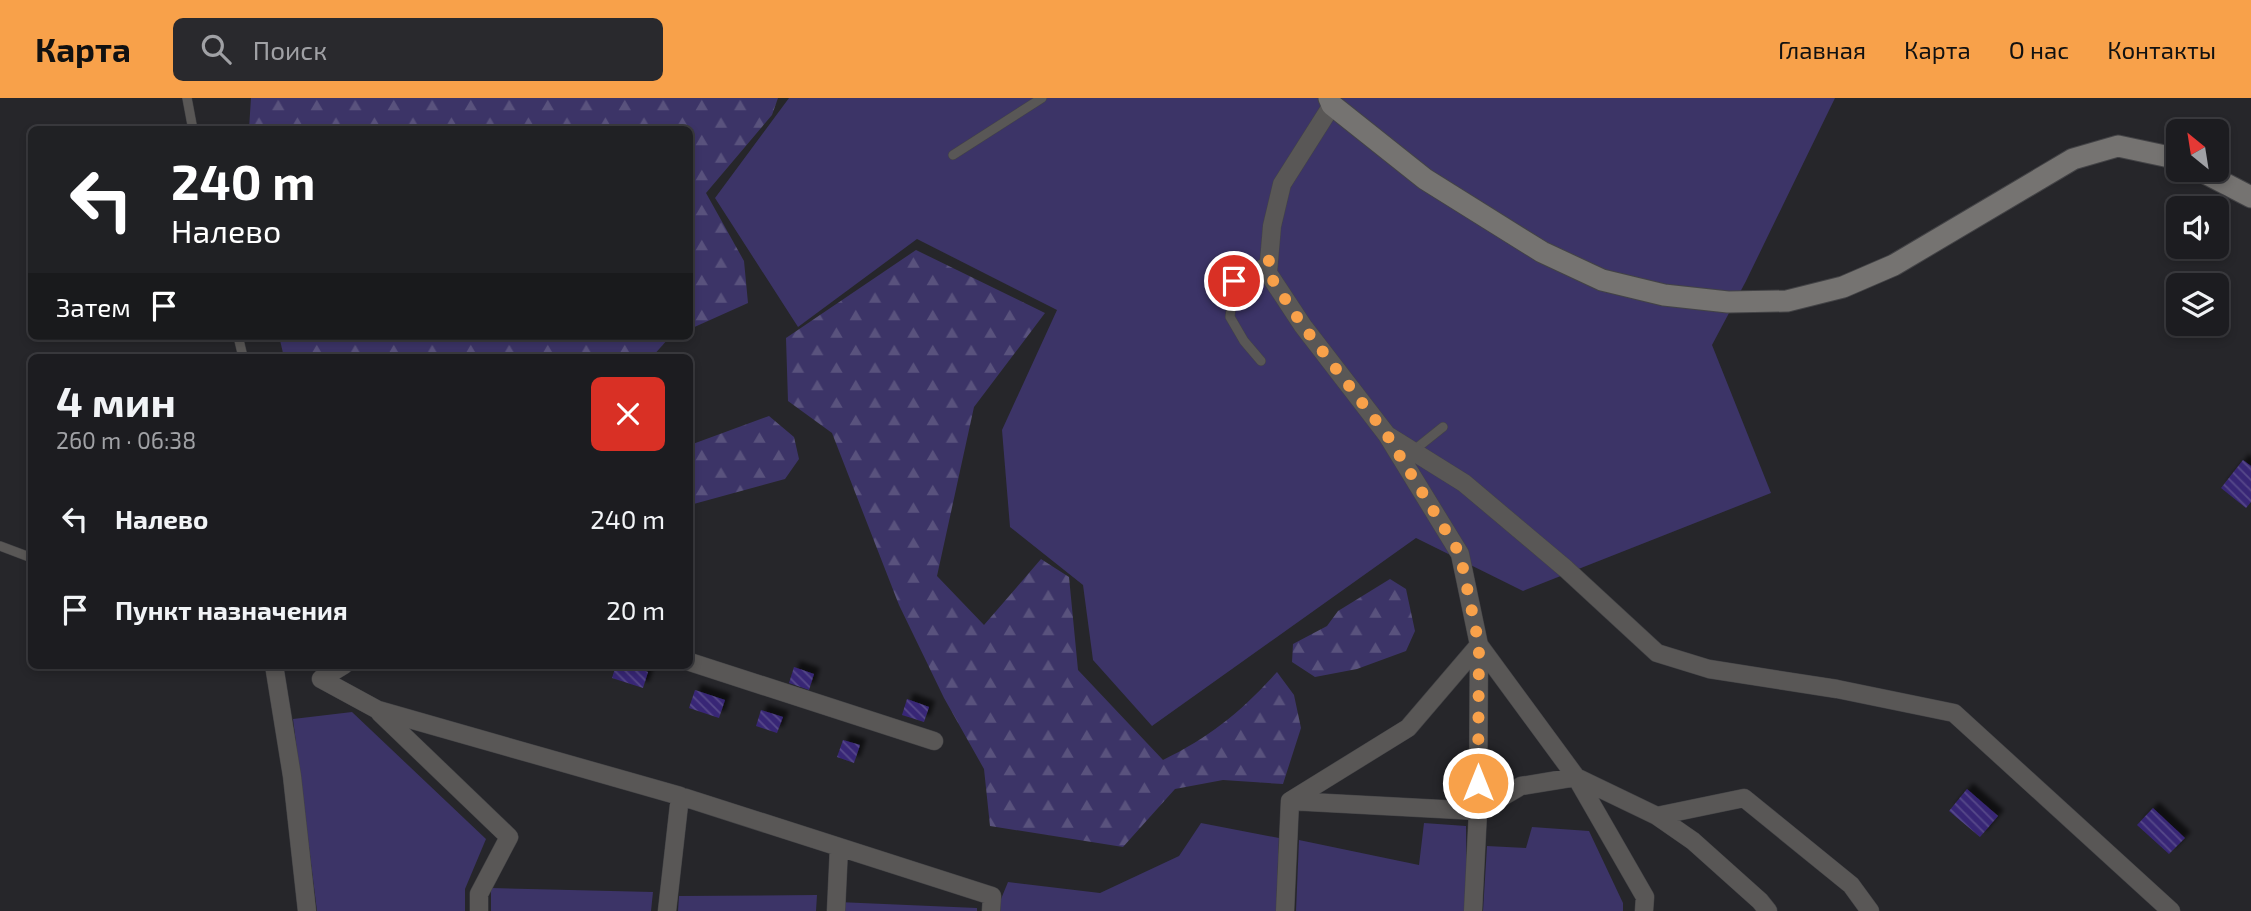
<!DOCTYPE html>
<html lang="ru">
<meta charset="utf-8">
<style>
:root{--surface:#1c1c20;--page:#29292d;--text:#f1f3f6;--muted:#a0a1a5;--line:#3a3a3e;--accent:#f8a14a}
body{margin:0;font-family:"Exo 2",sans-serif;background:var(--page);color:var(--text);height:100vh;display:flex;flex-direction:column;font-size:26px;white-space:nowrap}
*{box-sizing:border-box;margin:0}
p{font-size:23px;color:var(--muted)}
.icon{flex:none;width:38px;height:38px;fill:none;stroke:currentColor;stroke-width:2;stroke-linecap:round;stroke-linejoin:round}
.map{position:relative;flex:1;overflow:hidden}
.panel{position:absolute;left:28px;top:256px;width:665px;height:315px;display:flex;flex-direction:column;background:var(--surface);border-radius:10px;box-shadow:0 4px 10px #0003,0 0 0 2px var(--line)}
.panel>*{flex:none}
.banner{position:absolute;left:28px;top:28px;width:665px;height:214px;border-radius:10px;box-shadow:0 4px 10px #0003,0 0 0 2px var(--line);background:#202124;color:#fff;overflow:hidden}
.needle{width:46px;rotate:330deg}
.buttons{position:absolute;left:2166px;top:21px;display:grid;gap:14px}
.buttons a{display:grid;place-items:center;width:63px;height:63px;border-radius:10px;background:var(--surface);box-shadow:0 4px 10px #0003,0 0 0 2px var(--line);font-size:35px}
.pin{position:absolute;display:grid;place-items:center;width:60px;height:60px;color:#fff;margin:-30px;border:4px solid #fff;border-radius:50%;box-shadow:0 2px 7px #0007}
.me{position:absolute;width:77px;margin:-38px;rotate:0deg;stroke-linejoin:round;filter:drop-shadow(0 0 5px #0008)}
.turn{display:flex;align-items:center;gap:24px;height:147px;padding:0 28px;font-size:32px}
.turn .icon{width:91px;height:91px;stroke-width:2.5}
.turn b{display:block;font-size:49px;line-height:60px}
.then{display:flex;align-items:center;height:66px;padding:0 28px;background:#0003;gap:14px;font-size:26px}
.round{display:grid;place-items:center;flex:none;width:74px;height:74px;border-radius:10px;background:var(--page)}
.headline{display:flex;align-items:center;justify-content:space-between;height:119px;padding:0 28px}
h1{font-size:42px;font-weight:700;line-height:52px}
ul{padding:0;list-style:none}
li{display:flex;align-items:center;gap:21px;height:91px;padding:0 28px}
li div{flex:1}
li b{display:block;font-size:26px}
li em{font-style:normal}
header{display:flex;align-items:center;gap:42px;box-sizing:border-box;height:98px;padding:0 35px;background:var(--accent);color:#111}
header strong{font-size:33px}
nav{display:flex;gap:38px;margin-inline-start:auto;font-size:24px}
.search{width:490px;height:63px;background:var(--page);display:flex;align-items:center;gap:18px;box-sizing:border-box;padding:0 24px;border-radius:10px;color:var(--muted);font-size:26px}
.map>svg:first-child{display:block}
.forest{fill:url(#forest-firs)}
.garden{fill:#3c3467}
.building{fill:url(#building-back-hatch);filter:url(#shadow)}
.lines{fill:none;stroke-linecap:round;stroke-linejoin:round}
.lane-casing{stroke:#434346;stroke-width:10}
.street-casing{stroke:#434346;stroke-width:19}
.secondary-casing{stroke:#434346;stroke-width:23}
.lane{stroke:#595756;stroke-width:9}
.street{stroke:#595756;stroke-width:18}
.secondary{stroke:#757371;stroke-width:21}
.route{stroke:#f8a14a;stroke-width:12;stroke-dasharray:0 21.6}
</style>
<header>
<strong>Карта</strong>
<div class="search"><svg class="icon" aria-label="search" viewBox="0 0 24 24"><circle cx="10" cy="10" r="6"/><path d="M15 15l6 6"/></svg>Поиск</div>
<nav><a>Главная</a><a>Карта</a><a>О нас</a><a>Контакты</a></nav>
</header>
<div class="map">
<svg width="2251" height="813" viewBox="0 0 2251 813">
<defs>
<pattern id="forest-firs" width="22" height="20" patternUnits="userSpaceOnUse" patternTransform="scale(1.75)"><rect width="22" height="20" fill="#3c3467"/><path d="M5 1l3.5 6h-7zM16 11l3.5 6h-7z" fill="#59527d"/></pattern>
<pattern id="building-back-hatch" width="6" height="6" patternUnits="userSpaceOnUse" patternTransform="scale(1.75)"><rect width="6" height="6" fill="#392876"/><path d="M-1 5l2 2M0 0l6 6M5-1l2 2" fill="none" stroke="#56488a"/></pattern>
<filter id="shadow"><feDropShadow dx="6" dy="-6" stdDeviation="2" flood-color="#0009"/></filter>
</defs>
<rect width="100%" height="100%" fill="#26262a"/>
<path class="forest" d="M 251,0 L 778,0 L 772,17 L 706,95 L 744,163 L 748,205 L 690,231 L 690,32 L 249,31 Z
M 916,152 L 1045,215 L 974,309 L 937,478 L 984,527 L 1041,461 L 1069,479 L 1078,572 L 1163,662 C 1210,639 1242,613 1277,574 L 1294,597 L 1301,630 L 1283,686 L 1223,682 L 1175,691 L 1123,749 L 990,728 L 984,671 L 944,600 L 899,507 L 832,335 L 788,303 L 786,240 Z
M 279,238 L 674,238 L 668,241 L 652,259 L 284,259 Z
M 769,318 L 794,339 L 799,361 L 785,381 L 690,407 L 690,347 Z
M 1390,481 L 1406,491 L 1415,533 L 1406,553 L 1357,571 L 1315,579 L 1292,564 L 1293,546 L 1327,528 L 1338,513 Z"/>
<path class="garden" d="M 789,0 L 1835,0 L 1746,183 L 1712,247 L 1771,395 L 1523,493 L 1416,440 L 1152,628 L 1093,562 L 1083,487 L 1010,429 L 1002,332 L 1057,212 L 917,141 L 798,229 L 715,100 Z
M 352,614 L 486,741 L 465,791 L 465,813 L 317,813 L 293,621 Z
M 1201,725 L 1279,740 L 1276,813 L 1000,813 L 1001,801 L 1008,784 L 1100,795 L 1179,758 Z
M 1424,725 L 1466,728 L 1467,813 L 1296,813 L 1299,742 L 1419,767 Z
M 1532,729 L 1589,733 L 1623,805 L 1623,813 L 1483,813 L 1487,748 L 1526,750 Z
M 491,790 L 653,794 L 651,813 L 491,813 Z
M 817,797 L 816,813 L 678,813 L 679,798 Z
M 838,804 L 977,810 L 977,813 L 837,813 Z"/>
<path class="building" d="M 2243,362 L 2251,368 L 2251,404 L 2246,410 L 2221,390 Z
M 616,567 L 627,567 L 648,574 L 643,590 L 612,580 Z
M 794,569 L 814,576 L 809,592 L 789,585 Z
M 695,592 L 725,602 L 719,620 L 689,610 Z
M 907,601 L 929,609 L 924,624 L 902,617 Z
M 761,612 L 783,619 L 777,635 L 756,628 Z
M 843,642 L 860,647 L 854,665 L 837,659 Z
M 1967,691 L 1998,718 L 1980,739 L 1949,713 Z
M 2153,710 L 2185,740 L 2169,756 L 2137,727 Z"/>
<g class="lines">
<g class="lane-casing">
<path id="lane" d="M 187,0 L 193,32
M 953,57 L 1042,0
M 238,238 L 243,259
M 1261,263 L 1244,243 L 1230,219 L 1234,183 L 1268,162
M 1413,353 L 1443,329
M 0,448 L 32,460"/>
</g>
<g class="street-casing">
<path id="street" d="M 1332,7 L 1282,86 L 1272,128 L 1268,175 L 1303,228 L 1387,337 L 1460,456 L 1479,547 L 1478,713 L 1473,813
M 1387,337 L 1464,385 L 1566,471 L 1657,555 L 1709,571 L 1837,591 L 1954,615 L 2171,813
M 690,564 L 934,643
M 274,567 L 292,678 L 307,813
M 321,581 L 378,612 L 680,698 L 992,798 L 991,813
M 321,581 L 344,567
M 380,615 L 509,739 L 479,796 L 479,813
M 1290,703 L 1478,713 L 1521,688 L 1576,679 L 1657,718 L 1693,743 L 1760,803 L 1768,813
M 1657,718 L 1744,700 L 1851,787 L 1870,813
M 667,813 L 680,698
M 836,813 L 839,749
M 1285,813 L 1290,703 L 1408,630 L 1479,547 L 1576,679 L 1645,799 L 1644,813"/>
</g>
<g class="secondary-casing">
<path id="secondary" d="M 1329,0 L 1332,7 L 1425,81 L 1542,154 L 1602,182 L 1664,197 L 1728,204 L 1787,203 L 1843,189 L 1894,167 L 2073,61 L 2118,48 L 2179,61
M 2199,72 L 2251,99"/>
</g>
<use href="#lane" class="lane"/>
<use href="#street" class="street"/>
<use href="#secondary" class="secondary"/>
</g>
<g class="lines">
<path class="route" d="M 1234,183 L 1269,161 L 1268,175 L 1303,228 L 1387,337 L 1460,456 L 1479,547 L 1478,685"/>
</g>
</svg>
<div class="buttons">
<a><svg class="needle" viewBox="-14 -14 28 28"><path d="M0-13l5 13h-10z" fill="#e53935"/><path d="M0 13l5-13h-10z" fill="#a0a1a5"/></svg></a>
<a><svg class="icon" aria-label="sound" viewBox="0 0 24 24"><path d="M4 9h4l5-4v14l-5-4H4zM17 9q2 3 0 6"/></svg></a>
<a><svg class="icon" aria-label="layers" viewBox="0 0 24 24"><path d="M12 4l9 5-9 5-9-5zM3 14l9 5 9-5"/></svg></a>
</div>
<div class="pin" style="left:1234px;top:183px;background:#d93025"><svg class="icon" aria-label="arrive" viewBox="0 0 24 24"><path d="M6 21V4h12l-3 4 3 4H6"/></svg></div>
<svg class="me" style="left:1478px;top:685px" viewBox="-20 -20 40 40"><circle r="17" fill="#f8a14a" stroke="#fff" stroke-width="3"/><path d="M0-11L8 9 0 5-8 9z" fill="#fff"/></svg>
<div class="banner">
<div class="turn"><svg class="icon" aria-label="left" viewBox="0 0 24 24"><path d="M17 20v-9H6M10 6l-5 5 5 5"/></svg><div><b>240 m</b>Налево</div></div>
<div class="then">Затем<svg class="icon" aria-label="arrive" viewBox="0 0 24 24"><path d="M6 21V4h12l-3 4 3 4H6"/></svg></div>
</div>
<section class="panel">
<div class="headline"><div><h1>4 мин</h1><p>260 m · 06:38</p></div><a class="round" style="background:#d93025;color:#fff"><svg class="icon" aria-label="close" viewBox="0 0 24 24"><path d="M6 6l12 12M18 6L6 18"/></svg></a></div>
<ul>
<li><svg class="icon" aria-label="left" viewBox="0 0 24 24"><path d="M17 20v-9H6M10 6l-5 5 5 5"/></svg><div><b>Налево</b></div><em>240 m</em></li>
<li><svg class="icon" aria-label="arrive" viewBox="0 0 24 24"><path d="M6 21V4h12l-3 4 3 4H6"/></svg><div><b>Пункт назначения</b></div><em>20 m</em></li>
</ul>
</section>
</div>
